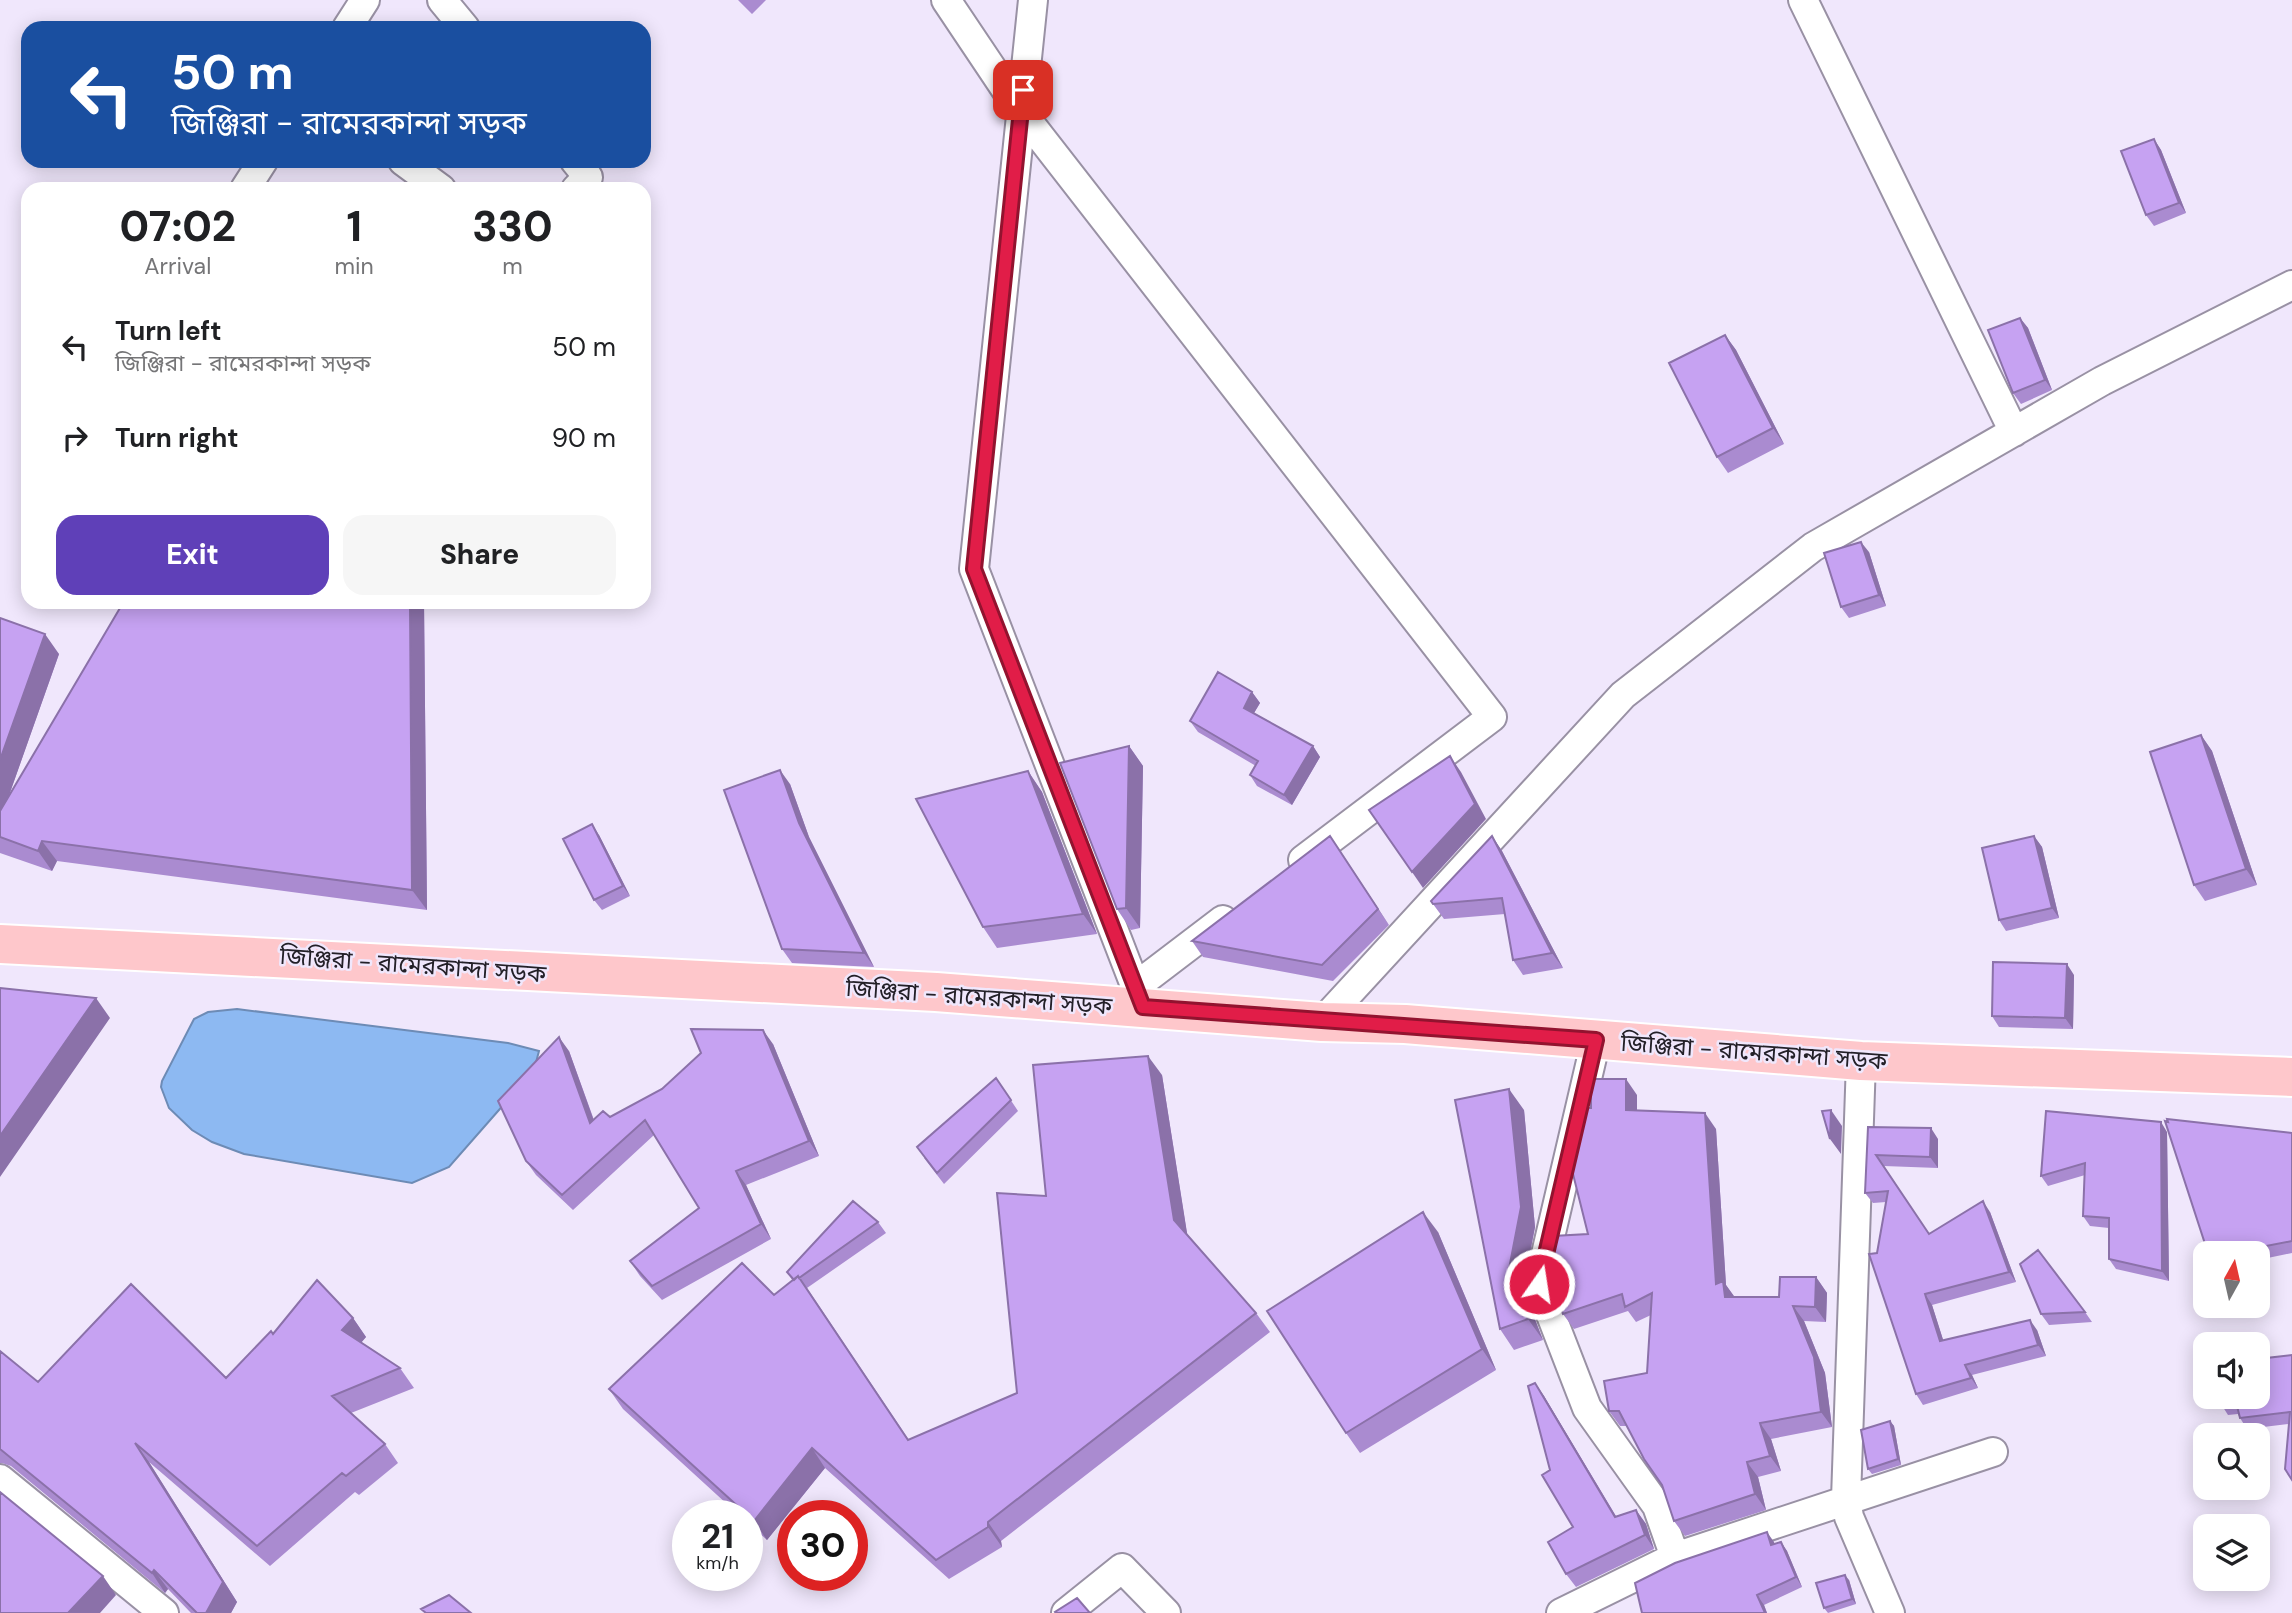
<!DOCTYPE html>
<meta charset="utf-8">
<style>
:root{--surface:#fff;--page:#f6f6f6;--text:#202124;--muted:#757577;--accent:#5f40b8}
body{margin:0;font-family:"DM Sans","Noto Sans Bengali",sans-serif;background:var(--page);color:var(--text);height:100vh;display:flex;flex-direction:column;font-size:26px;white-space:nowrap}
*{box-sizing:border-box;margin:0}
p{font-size:23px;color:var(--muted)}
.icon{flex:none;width:38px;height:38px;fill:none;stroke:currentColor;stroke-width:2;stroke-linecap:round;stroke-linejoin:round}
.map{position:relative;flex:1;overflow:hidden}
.side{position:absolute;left:21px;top:182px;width:630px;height:427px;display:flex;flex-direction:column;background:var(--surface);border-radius:21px;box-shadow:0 4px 18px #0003}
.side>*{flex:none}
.hud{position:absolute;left:21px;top:21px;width:630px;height:147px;border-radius:21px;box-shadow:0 4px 18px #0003;background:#1a4fa0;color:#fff;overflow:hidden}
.needle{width:46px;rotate:8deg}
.controls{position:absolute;left:2193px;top:1241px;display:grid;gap:14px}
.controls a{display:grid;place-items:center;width:77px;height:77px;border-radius:14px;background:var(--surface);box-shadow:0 4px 18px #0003;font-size:35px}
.speed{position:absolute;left:672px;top:1500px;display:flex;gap:14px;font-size:35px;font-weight:700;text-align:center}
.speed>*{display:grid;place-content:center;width:91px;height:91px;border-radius:50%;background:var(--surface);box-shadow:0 4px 18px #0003;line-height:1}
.speed small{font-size:18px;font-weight:400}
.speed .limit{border:10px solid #d22;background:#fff;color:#111}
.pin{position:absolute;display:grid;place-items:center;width:60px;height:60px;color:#fff;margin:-30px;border-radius:14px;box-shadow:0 4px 10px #0006}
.me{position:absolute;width:77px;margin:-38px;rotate:13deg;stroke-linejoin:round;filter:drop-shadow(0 0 5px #0008)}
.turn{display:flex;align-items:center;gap:24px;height:147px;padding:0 35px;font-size:32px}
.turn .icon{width:91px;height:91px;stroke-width:2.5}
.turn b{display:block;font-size:49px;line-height:60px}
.eta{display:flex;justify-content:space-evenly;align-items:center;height:119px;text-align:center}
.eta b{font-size:42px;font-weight:800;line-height:49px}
.primary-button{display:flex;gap:14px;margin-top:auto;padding:14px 35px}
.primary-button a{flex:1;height:80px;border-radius:21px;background:var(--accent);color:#fff;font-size:28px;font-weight:800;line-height:80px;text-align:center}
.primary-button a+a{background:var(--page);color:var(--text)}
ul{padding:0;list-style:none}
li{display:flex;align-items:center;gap:21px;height:91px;padding:0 35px}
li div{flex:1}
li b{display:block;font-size:26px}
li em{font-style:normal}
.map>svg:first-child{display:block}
.water{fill:#8db9f2;stroke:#6d8bb5;stroke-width:2}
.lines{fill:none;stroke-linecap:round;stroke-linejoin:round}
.minor-casing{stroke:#9991a4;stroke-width:32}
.primary-casing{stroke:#fff;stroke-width:42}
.minor{stroke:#fff;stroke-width:28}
.primary{stroke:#fec7cb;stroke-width:38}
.wall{fill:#aa8bd0}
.shaded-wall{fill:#8b71a9}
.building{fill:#c6a2f2;stroke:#8b71a9;stroke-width:2}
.route-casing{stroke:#92132f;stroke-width:18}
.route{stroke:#e11d48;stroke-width:12}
.labels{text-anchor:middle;stroke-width:5;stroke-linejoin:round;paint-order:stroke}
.street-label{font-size:24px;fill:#232028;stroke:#f0e7fc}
</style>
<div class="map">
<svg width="2292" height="1613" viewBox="0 0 2292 1613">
<rect width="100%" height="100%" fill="#f0e7fc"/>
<path class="water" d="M 237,1009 L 508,1043 L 539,1051 L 534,1070 L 449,1167 L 412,1183 L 244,1154 L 212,1142 L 192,1130 L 169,1108 L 161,1087 L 162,1081 L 194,1019 L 208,1012 Z"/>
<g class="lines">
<g class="minor-casing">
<path id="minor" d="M 442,0 L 465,28
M 946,0 L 1021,112 L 1492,717 L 1303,860
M 1033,0 L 974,569 L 1141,1001
M 1803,0 L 2014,432
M 347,28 L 365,0
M 403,161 L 441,189
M 575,161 L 588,177 L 576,189
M 245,189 L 263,161
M 1135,987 L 1223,920
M 1322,1022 L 1623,695 L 1813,547 L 2102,381 L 2292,285
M 1596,1040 L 1539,1284 L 1587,1408 L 1657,1506 L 1675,1557 L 1993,1452
M 1861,1061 L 1846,1499 L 1849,1517 L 1890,1613
M 0,1479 L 164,1613
M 1066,1613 L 1122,1568 L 1166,1613
M 1561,1613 L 1675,1557"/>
</g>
<g class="primary-casing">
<path id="primary" d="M 0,944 L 936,992 L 1322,1022 L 1405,1024 L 1861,1061 L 2292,1077"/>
</g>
<use href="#minor" class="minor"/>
<use href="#primary" class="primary"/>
</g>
<path class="wall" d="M 738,0 L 766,0 L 752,14 Z
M 2154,139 L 2161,150 L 2186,213 L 2154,226 L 2146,215 Z
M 2020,318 L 2028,328 L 2052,390 L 2021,404 L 2013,393 Z
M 1725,335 L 1736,350 L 1784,444 L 1728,473 L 1717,457 Z
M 1869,552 L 1886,606 L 1849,618 L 1841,607 Z
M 130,602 L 424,602 L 427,910 L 57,861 L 52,871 L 0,853 L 0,618 L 59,654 L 9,795 Z
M 1252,692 L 1260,703 L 1254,713 L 1313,746 L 1320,757 L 1292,805 L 1257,786 L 1250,775 L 1256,766 L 1198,732 L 1190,721 Z
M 2201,735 L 2212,751 L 2257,885 L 2205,901 L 2194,885 Z
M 1129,746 L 1143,766 L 1140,928 L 1131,930 L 1117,909 Z
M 1028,771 L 1042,792 L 1097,934 L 997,948 L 983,927 Z
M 790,784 L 809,837 L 874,967 L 792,963 L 782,949 Z
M 599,835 L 630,896 L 602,910 L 594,900 Z
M 1330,836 L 1389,925 L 1333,981 L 1203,957 L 1192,941 Z
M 1492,836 L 1502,851 L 1563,968 L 1523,975 L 1513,960 L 1505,914 L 1444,919 L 1433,904 Z
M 2034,836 L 2042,847 L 2059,918 L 2006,931 L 1999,920 Z
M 2074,975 L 2073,1029 L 1999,1027 L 1992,1016 Z
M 773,1044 L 819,1156 L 746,1185 L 771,1239 L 662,1300 L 640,1276 L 630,1261 L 699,1208 L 654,1135 L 573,1210 L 536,1175 L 526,1161 L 569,1051 L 594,1120 L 610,1117 Z
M 1162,1075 L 1187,1234 L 1256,1313 L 1270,1332 L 1001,1541 L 1002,1547 L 949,1579 L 825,1468 L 767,1540 L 747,1522 L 747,1516 L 740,1516 L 623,1409 L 609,1389 L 774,1295 L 793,1281 L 787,1272 L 878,1222 L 886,1233 L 807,1288 L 909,1440 L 1017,1393 L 1046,1196 Z
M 996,1078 L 1018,1111 L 944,1184 L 924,1158 Z
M 1637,1095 L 1637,1111 L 1716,1129 L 1726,1285 L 1734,1297 L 1779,1297 L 1816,1277 L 1827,1293 L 1826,1322 L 1804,1321 L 1825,1373 L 1832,1427 L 1771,1439 L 1781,1471 L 1758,1477 L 1766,1510 L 1685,1536 L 1674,1521 L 1662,1485 L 1627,1426 L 1620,1426 L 1609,1411 L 1647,1373 L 1651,1315 L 1636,1322 L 1628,1311 L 1574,1329 L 1563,1314 L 1588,1234 L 1591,1108 Z
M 1524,1110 L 1535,1227 L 1523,1289 L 1543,1340 L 1514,1350 L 1500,1329 Z
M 1868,1127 L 1938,1139 L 1938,1168 L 1884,1166 L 1929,1234 L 1990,1212 L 2016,1282 L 1932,1305 L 1943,1340 L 2037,1330 L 2046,1356 L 1972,1375 L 1978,1388 L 1923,1405 L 1916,1394 L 1877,1253 L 1886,1202 L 1873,1203 L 1865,1193 Z
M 2167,1132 L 2169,1281 L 2116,1269 L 2109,1259 L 2109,1228 L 2090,1226 L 2083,1216 L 2085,1175 L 2048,1186 L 2041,1176 Z
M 2286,1133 L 2292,1133 L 2292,1253 L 2258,1260 L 2258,1253 L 2208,1253 Z
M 1438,1232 L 1496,1370 L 1360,1453 L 1346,1433 Z
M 2085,1312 L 2092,1322 L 2049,1325 L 2041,1314 Z
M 353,1318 L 366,1337 L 361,1342 L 400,1368 L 414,1388 L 351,1413 L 385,1444 L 398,1463 L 359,1495 L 355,1492 L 270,1566 L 149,1462 L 237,1602 L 231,1613 L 191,1613 L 168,1589 L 165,1593 L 11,1466 L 2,1463 L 0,1463 L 0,1351 L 38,1382 L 226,1378 L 273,1334 Z
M 2292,1355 L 2292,1480 L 2289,1424 L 2247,1429 L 2240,1418 L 2238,1414 L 2228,1415 L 2221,1404 Z
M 1535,1383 L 1544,1396 L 1616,1516 L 1636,1510 L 1646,1524 L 1654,1549 L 1576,1587 L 1566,1574 L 1573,1527 L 1550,1470 Z
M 1890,1421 L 1894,1426 L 1901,1465 L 1872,1474 L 1868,1469 Z
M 1774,1542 L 1774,1544 L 1781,1542 L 1787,1551 L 1802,1587 L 1764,1605 L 1767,1613 L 1642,1613 Z
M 1849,1580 L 1856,1604 L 1828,1613 L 1824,1608 Z"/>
<path class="shaded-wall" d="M 2154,139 L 2161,150 L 2186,213 L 2179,203 Z
M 2020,318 L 2028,328 L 2052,390 L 2045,380 Z
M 1725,335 L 1736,350 L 1784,444 L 1773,428 Z
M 1861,542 L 1869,552 L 1886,606 L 1879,595 Z
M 410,602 L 424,602 L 427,910 L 412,890 Z
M 45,634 L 59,654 L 0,821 L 0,760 Z
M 1252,692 L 1260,703 L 1251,718 L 1244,708 Z
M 2201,735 L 2212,751 L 2257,885 L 2246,869 Z
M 1129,746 L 1143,766 L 1140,928 L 1126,908 Z
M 1313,746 L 1320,757 L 1292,805 L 1284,795 Z
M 1450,756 L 1461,772 L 1486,819 L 1423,888 L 1412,872 Z
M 780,770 L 790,784 L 809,837 L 874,967 L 864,953 L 799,823 Z
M 1028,771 L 1042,792 L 1097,934 L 1083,914 Z
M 592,824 L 599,835 L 630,896 L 623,886 Z
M 1330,836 L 1341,852 L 1389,925 L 1378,909 Z
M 1492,836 L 1502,851 L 1563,968 L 1552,953 Z
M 2034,836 L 2042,847 L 2059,918 L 2052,908 Z
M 42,841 L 57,861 L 52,871 L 38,851 Z
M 2067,964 L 2074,975 L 2073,1029 L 2065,1018 Z
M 96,998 L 110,1018 L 0,1177 L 0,1136 Z
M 763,1030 L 773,1044 L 819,1156 L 809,1141 Z
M 559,1037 L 569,1051 L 600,1138 L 590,1123 Z
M 1148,1056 L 1162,1075 L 1188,1239 L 1174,1220 Z
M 1626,1079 L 1637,1095 L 1637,1126 L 1626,1110 Z
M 1509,1089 L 1524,1110 L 1535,1227 L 1523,1289 L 1543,1340 L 1528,1319 L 1509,1269 Z
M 1831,1110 L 1842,1126 L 1841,1154 L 1830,1139 Z
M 1705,1113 L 1716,1129 L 1726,1285 L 1734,1296 L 1736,1313 L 1716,1284 Z
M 2161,1122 L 2167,1132 L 2169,1281 L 2162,1271 Z
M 1931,1128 L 1938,1139 L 1938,1168 L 1930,1157 Z
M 736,1171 L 746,1185 L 771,1239 L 761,1224 Z
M 1983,1201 L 1990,1212 L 2016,1282 L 2009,1272 Z
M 1423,1212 L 1438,1232 L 1496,1370 L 1482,1349 Z
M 1816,1277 L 1827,1293 L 1826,1322 L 1815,1307 Z
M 1925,1294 L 1932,1305 L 1947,1352 L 1940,1341 Z
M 1793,1306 L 1804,1321 L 1825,1373 L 1832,1427 L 1821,1412 Z
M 353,1318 L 366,1337 L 356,1349 L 342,1330 Z
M 2030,1320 L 2037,1330 L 2046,1356 L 2038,1345 Z
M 1965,1365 L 1972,1375 L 1978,1388 L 1971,1378 Z
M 1535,1383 L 1544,1396 L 1624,1530 L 1615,1517 Z
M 1890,1421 L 1894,1426 L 1901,1465 L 1898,1459 Z
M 1760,1423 L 1771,1439 L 1781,1471 L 1770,1456 Z
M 135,1443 L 149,1462 L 237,1602 L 231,1613 L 206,1613 Z
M 812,1448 L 825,1468 L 767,1540 L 754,1521 Z
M 1747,1462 L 1758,1477 L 1766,1510 L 1755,1494 Z
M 1636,1510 L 1646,1524 L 1654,1549 L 1645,1535 Z
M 988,1522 L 1001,1541 L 1002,1547 L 988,1527 Z
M 1767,1532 L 1774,1542 L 1777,1555 L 1771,1545 Z
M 1781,1542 L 1787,1551 L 1802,1587 L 1796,1577 Z
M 154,1570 L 168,1589 L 165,1593 L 152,1573 Z
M 1845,1575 L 1849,1580 L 1856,1604 L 1852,1599 Z
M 103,1576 L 116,1595 L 100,1613 L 68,1613 Z
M 1757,1595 L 1764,1605 L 1767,1613 L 1765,1613 Z"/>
<path class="building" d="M 2154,139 L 2179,203 L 2146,215 L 2121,151 Z
M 2020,318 L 2045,380 L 2013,393 L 1988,330 Z
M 1725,335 L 1773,428 L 1717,457 L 1669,363 Z
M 1861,542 L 1879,595 L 1841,607 L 1824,553 Z
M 130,602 L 410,602 L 412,890 L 42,841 L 38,851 L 0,837 L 0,811 L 120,608 Z
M 0,618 L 45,634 L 0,760 Z
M 1218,672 L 1252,692 L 1244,708 L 1313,746 L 1284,795 L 1250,775 L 1258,761 L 1190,721 Z
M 2201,735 L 2246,869 L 2194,885 L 2150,752 Z
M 1129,746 L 1126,908 L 1117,909 L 1060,763 Z
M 1450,756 L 1475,804 L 1412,872 L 1369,810 Z
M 780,770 L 799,823 L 864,953 L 782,949 L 724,790 Z
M 1028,771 L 1083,914 L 983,927 L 916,799 Z
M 592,824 L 623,886 L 594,900 L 563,839 Z
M 1330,836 L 1378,909 L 1322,965 L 1192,941 Z
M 1492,836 L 1552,953 L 1513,960 L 1502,898 L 1433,904 L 1431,901 Z
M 2034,836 L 2052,908 L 1999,920 L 1982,848 Z
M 1993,962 L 2067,964 L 2065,1018 L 1992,1016 Z
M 0,988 L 96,998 L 0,1136 Z
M 691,1029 L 763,1030 L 809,1141 L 736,1171 L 761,1224 L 652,1286 L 630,1261 L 699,1208 L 645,1120 L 562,1195 L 526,1161 L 498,1101 L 559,1037 L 590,1123 L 603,1111 L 610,1117 L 662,1089 L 701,1053 Z
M 1148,1056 L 1174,1220 L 1256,1313 L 988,1522 L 988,1527 L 936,1560 L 812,1448 L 754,1521 L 609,1389 L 742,1263 L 774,1295 L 798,1276 L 908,1440 L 1017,1393 L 997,1193 L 1046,1196 L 1033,1065 Z
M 996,1078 L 1011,1100 L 937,1173 L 917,1147 Z
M 1591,1079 L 1626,1079 L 1626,1110 L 1705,1113 L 1716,1284 L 1723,1281 L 1725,1297 L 1779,1297 L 1780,1277 L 1816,1277 L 1815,1307 L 1793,1306 L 1814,1357 L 1821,1412 L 1760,1423 L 1770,1456 L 1747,1462 L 1755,1494 L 1674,1521 L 1662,1485 L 1644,1459 L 1619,1411 L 1609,1411 L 1604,1381 L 1647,1373 L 1652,1293 L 1625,1307 L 1622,1294 L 1563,1314 L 1546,1267 L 1553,1236 L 1588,1234 L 1570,1162 L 1583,1108 L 1591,1108 Z
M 1509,1089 L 1521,1207 L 1509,1269 L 1528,1319 L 1500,1329 L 1455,1100 Z
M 1831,1110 L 1830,1139 L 1822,1111 Z
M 2046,1111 L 2161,1122 L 2162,1271 L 2109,1259 L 2109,1218 L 2083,1216 L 2085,1163 L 2041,1176 Z
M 2167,1119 L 2292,1133 L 2292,1241 L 2230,1253 L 2208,1253 L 2165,1121 L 2168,1122 Z
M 1868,1127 L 1931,1128 L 1930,1157 L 1876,1155 L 1929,1234 L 1983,1201 L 2009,1272 L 1925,1294 L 1940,1341 L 2030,1320 L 2038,1345 L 1965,1365 L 1971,1378 L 1916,1394 L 1869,1254 L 1877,1253 L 1888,1191 L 1865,1193 Z
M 853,1201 L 878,1222 L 799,1278 L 798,1276 L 794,1280 L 787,1272 Z
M 1423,1212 L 1482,1349 L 1346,1433 L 1267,1311 Z
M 2038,1250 L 2085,1312 L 2041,1314 L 2020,1264 Z
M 317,1280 L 353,1318 L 342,1330 L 400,1368 L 332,1396 L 385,1444 L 346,1476 L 342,1473 L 257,1546 L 135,1443 L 223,1582 L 206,1613 L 197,1613 L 154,1570 L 152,1573 L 0,1449 L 0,1351 L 38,1382 L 131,1284 L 226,1378 L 271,1331 L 273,1334 Z
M 2292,1355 L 2292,1480 L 2285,1469 L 2290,1412 L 2240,1418 L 2236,1402 L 2221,1404 L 2219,1396 L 2258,1396 L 2258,1359 Z
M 1535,1383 L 1615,1517 L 1636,1510 L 1645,1535 L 1566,1574 L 1548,1542 L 1573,1527 L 1542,1475 L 1550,1470 L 1528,1386 Z
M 1890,1421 L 1898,1459 L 1868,1469 L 1861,1430 Z
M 0,1492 L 103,1576 L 68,1613 L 0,1613 Z
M 1767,1532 L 1771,1545 L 1781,1542 L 1796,1577 L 1757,1595 L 1765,1613 L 1642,1613 L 1635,1583 L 1675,1563 Z
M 1845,1575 L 1852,1599 L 1824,1608 L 1816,1583 Z
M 449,1595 L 471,1613 L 426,1613 L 421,1609 Z
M 1077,1598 L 1090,1613 L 1056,1613 L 1055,1612 Z"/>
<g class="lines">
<g class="route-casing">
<path id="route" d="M 1023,90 L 974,569 L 1143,1007 L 1596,1040 L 1539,1284"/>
</g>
<use href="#route" class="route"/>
</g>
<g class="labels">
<g class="street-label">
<text transform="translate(413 965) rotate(4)" y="8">জিঞ্জিরা - রামেরকান্দা সড়ক</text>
<text transform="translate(979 997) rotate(4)" y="8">জিঞ্জিরা - রামেরকান্দা সড়ক</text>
<text transform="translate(1754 1052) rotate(4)" y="8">জিঞ্জিরা - রামেরকান্দা সড়ক</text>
</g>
</g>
</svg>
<div class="controls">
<a><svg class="needle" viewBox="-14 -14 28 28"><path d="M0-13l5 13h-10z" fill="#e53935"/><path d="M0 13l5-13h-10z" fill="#757577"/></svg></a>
<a><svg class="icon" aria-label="sound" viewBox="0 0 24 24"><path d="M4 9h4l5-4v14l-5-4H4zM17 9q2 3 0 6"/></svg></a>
<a><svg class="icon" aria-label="search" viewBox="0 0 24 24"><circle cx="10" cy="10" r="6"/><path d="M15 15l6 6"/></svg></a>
<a><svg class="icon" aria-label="layers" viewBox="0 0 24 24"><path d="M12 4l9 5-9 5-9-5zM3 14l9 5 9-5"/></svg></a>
</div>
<div class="speed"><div>21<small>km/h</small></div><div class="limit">30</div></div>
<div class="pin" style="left:1023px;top:90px;background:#d93025"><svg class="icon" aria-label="arrive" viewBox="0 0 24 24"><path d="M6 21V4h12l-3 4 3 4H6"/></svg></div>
<svg class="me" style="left:1539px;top:1284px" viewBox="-20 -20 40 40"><circle r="17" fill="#e11d48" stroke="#fff" stroke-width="3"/><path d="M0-11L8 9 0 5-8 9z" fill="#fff"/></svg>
<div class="hud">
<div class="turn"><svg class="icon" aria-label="left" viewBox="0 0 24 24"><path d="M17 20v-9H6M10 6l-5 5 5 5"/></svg><div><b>50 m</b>জিঞ্জিরা - রামেরকান্দা সড়ক</div></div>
</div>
<section class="side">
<div class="eta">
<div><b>07:02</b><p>Arrival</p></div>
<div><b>1</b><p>min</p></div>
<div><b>330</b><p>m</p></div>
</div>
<ul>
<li><svg class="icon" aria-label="left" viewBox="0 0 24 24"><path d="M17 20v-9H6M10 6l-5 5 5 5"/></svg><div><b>Turn left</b><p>জিঞ্জিরা - রামেরকান্দা সড়ক</p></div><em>50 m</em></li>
<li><svg class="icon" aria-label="right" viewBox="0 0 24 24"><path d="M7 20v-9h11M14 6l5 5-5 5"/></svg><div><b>Turn right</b></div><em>90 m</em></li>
</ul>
<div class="primary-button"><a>Exit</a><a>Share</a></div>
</section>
</div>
